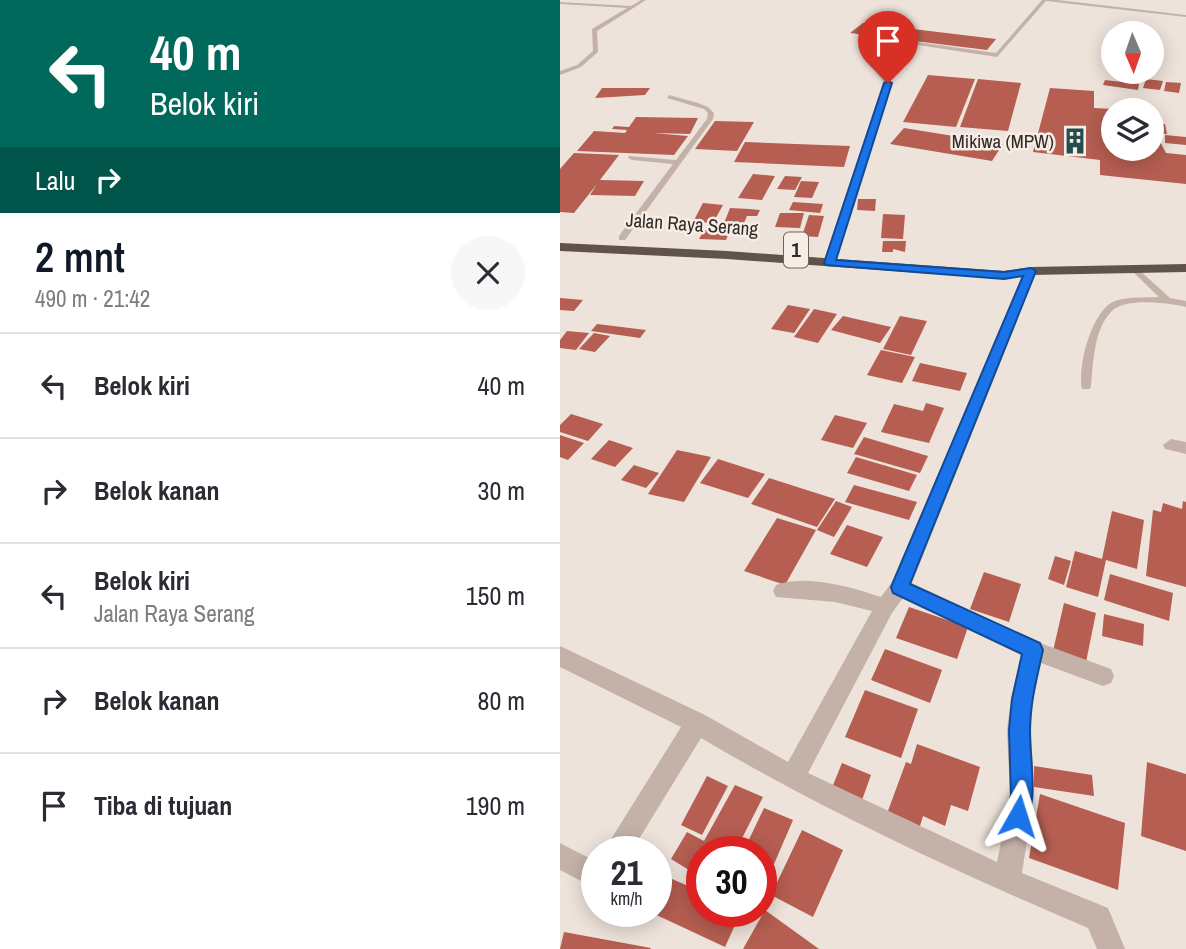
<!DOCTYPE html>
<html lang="id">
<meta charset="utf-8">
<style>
:root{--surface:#fff;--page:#f7f7f7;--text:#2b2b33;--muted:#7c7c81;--line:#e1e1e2;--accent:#111827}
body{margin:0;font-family:"Archivo Narrow",sans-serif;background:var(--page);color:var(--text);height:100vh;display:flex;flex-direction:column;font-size:26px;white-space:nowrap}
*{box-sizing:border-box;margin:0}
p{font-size:23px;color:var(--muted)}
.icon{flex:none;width:38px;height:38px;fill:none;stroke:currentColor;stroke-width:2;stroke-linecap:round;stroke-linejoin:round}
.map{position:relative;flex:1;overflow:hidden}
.drawer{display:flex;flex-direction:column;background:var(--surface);width:560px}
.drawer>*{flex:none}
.banner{background:#00695c;color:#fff;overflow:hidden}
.needle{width:46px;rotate:178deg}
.controls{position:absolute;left:541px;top:21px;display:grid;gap:14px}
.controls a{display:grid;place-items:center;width:63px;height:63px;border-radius:50%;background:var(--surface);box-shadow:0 4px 18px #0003;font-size:35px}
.speed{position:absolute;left:21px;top:836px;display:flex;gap:14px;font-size:35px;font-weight:700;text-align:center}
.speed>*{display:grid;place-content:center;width:91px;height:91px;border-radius:50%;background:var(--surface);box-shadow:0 4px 18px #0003;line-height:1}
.speed small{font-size:18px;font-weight:400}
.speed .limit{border:10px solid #d22;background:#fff;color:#111}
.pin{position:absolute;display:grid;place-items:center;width:60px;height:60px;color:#fff;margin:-72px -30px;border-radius:50% 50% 50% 0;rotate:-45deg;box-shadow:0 0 7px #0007}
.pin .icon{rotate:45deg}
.me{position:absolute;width:77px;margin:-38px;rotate:6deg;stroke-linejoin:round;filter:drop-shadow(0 0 5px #0008)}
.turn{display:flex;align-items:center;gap:24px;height:147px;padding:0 35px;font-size:32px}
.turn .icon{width:91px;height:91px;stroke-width:2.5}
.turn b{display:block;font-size:49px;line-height:60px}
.then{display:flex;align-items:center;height:66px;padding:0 35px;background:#0003;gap:14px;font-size:26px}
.round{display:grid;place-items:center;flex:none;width:74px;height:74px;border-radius:37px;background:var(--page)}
.head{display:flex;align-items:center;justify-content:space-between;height:119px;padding:0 35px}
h1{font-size:42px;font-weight:600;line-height:52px;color:var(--accent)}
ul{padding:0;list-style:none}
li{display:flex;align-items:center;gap:21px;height:105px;padding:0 35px;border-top:2px solid var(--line)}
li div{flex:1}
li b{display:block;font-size:26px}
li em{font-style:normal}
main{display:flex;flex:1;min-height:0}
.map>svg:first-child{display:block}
.building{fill:#b55e51}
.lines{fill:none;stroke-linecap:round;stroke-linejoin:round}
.service{fill:#c4b2a9;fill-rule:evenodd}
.minor{fill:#c4b2a9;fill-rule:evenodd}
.trunk{fill:#62524d;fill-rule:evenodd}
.route{fill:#1a73e8;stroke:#114b97;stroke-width:2}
.labels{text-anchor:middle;stroke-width:5;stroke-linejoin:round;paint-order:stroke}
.far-poi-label{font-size:19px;fill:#322a27;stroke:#f6ede6;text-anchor:end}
.far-street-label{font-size:19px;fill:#322a27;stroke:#f6ede6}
.shield{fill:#f6ede6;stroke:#6d6460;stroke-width:2}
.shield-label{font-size:21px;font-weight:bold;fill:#322a27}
</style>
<main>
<section class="drawer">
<div class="banner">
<div class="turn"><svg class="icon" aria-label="left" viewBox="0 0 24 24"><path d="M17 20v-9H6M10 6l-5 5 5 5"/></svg><div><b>40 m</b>Belok kiri</div></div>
<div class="then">Lalu<svg class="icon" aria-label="right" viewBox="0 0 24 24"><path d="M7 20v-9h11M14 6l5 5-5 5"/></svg></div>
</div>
<div class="head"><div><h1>2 mnt</h1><p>490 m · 21:42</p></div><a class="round"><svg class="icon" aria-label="close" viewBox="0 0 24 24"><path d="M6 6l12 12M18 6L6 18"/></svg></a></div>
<ul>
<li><svg class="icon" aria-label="left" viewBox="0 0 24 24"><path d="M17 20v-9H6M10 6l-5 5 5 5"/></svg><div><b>Belok kiri</b></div><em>40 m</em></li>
<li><svg class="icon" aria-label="right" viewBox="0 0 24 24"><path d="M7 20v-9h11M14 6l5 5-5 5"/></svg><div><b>Belok kanan</b></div><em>30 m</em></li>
<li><svg class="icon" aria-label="left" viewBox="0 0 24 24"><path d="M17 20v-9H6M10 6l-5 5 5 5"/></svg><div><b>Belok kiri</b><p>Jalan Raya Serang</p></div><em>150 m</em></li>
<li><svg class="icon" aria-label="right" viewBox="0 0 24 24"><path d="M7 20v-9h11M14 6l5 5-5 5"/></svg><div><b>Belok kanan</b></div><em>80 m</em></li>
<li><svg class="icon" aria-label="arrive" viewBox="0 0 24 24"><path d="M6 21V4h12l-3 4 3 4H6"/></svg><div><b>Tiba di tujuan</b></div><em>190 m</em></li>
</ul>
</section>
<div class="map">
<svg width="626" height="949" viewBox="0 0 626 949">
<rect width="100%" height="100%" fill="#eee3db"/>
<path class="building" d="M 303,23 L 436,39 L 427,50 L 290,33 Z
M 368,75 L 415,79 L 396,127 L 343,122 Z
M 418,79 L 461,83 L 448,131 L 400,127 Z
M 586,79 L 603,81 L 600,90 L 583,88 Z
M 545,80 L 579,84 L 578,90 L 543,85 Z
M 606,82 L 621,83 L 619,93 L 604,91 Z
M 42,88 L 90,88 L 85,95 L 35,98 Z
M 490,88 L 534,91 L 534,108 L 553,109 L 553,149 L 592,149 L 592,134 L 596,134 L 606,153 L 626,155 L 626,184 L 540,175 L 540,160 L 473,152 Z
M 76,117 L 138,118 L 130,134 L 93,133 L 128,136 L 114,155 L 17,151 L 34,131 L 65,133 L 67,130 L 52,129 L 54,126 L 69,127 Z
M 155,121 L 194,122 L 177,151 L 135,149 Z
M 592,123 L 605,124 L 607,134 L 595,133 Z
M 344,128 L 443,144 L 432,161 L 330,144 Z
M 605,135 L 626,137 L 626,145 L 605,143 Z
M 185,142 L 290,146 L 284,167 L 174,162 Z
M 14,153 L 59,155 L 40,180 L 84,181 L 75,196 L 30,195 L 37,184 L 14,213 L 0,212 L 0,169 Z
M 193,174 L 215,176 L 202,200 L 178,198 Z
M 225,176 L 242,177 L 235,190 L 217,189 Z
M 241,181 L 259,182 L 252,198 L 234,197 Z
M 298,199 L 316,199 L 315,211 L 297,210 Z
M 233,202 L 263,204 L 260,213 L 229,210 Z
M 143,203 L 163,205 L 153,223 L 133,222 Z
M 170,208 L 189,209 L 200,210 L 197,216 L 187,216 L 184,223 L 164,223 Z
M 220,213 L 244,213 L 240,228 L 215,227 Z
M 323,214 L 345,215 L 343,239 L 321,238 Z
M 249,215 L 264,216 L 258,237 L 242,236 Z
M 144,230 L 170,231 L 166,240 L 139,239 Z
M 323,241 L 346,241 L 345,252 L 333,249 L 333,252 L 322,252 Z
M 0,298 L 23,300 L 14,311 L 0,310 Z
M 228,305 L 250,309 L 234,333 L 211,329 Z
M 254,309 L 277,314 L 258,343 L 234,337 Z
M 283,316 L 331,327 L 320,343 L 271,330 Z
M 340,316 L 367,321 L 351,355 L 323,349 Z
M 37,324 L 86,330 L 80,338 L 31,331 Z
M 7,331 L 29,333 L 16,350 L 0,348 L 0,340 Z
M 34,333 L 50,336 L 35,352 L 19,349 Z
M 321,350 L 355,357 L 342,383 L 307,375 Z
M 360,363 L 407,373 L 400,391 L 352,381 Z
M 366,403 L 384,408 L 369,443 L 321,432 L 334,404 L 363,411 Z
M 11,414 L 43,424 L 28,441 L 0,432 L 0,425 Z
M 275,415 L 307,423 L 293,448 L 261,440 Z
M 0,435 L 24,443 L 8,460 L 0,457 Z
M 304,437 L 368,456 L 360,473 L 294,454 Z
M 49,440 L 73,448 L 55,467 L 31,459 Z
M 117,450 L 151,457 L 124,502 L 88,494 Z
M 296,457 L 357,475 L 349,491 L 287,473 Z
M 158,459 L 205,474 L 188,498 L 140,483 Z
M 74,465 L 99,473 L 86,488 L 61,480 Z
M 209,478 L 275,499 L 257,527 L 191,504 Z
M 294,485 L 357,502 L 349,520 L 285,502 Z
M 276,501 L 292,507 L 274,537 L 257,530 Z
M 623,501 L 626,502 L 626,587 L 586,576 L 593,510 L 601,512 L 603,503 L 622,509 Z
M 552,511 L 584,520 L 577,569 L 546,560 L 538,597 L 506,587 L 515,551 L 542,559 Z
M 217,518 L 256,530 L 225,585 L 184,571 Z
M 287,525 L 323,537 L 307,567 L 270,554 Z
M 495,556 L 511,561 L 504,585 L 488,579 Z
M 424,572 L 461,584 L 449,622 L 410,609 Z
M 550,574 L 613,593 L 609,621 L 544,600 Z
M 504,603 L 536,613 L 526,662 L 493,651 Z
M 349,607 L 408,627 L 397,659 L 336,638 Z
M 544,614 L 584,624 L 583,646 L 542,636 Z
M 325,649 L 382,670 L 370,703 L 311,680 Z
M 305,690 L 358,709 L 341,758 L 285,737 Z
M 357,744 L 420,767 L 408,811 L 391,805 L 385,826 L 363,816 L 358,833 L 325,819 L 346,762 L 351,764 Z
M 587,762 L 626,774 L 626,851 L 581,836 Z
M 282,763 L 311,775 L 301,803 L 271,790 Z
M 474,766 L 532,775 L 534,796 L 474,787 Z
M 147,776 L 168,786 L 142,835 L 121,825 Z
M 175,785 L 203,797 L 175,852 L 142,852 L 142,878 L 111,859 L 127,832 L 144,841 Z
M 480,794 L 565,823 L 558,890 L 469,858 Z
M 204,808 L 233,820 L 214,864 L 201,858 L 201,852 L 184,850 Z
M 242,830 L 283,850 L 253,917 L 211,895 Z
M 96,872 L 142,892 L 142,912 L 181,912 L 165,947 L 90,912 L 96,912 Z
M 205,910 L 259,949 L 183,949 Z
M 4,932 L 91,948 L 90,949 L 0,949 Z"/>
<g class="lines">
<path class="service" d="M 81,0 L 86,0 L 37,31 L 38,52 L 21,67 L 0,75 L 0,71 L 17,65 L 33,51 L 32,29 L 67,8 L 0,4 L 0,2 L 71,6 Z
M 482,0 L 498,0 L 626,15 L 626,17 L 486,1 L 437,57 L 318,39 L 321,37 L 436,53 Z
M 311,66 L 315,66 L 330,82 L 330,91 L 274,263 L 270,266 L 266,263 L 324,91 L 325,83 Z
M 109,95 L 138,103 L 148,107 L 154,113 L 153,119 L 65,240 L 59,240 L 59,236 L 113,164 L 72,160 L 68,158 L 69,156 L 116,160 L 147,119 L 148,113 L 144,109 L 107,98 Z
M 577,268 L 610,298 L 626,301 L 626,307 C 608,303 565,297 551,312 C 534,329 533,364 531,386 L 530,389 L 522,389 C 517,367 532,309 555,301 C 569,296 585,298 599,297 L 574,273 L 572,271 Z"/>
<path class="minor" d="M 471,267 L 477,271 L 352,583 L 480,643 L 551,669 L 554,676 L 551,683 L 543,686 L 481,663 L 473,699 L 471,730 L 474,795 L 462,873 L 548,908 L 565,949 L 537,949 L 528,928 C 396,872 265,811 141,738 L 71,852 L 43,852 L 121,727 L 0,667 L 0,646 L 145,715 L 228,762 L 312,611 L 275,602 L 216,597 L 213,591 L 216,585 C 247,574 290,587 321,597 L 332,582 L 465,271 ZM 343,598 L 461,655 L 451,699 L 447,730 L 450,795 L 437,862 L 248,773 L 332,613 Z
M 611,439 L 626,442 L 626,454 L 605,449 L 603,445 Z
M 0,843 L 27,857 L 37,857 L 37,883 L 25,883 L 0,870 Z"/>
<path class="trunk" d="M 0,243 L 167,251 L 444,271 L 471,267 L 626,264 L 626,272 L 471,275 L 444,279 L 167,259 L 0,251 Z"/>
</g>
<path class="route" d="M 328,81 L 332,83 L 276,260 L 444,272 L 471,268 L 476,271 L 350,584 L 480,643 L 483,650 C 477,677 470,703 470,731 C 470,762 478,795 466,824 L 458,828 L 450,824 L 447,816 L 451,795 L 449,730 L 452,699 L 462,654 L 333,593 L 331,587 L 463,276 L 444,279 L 266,265 L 264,263 L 324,83 Z"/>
<defs>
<g id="building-bare" transform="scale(2.1)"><path d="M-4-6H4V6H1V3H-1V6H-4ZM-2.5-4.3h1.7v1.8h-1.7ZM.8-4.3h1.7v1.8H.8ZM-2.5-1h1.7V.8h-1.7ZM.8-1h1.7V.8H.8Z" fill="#234e4c" stroke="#f6ede6" stroke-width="2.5" paint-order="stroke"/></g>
</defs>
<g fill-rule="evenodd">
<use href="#building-bare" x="515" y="141"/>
</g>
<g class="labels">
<g class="far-poi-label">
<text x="494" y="148">Mikiwa (MPW)</text>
</g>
<g class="far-street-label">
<text transform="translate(132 224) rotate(4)" y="7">Jalan Raya Serang</text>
</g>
<rect class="shield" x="224" y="232.5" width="24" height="35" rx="5"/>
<g class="shield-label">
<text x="236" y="257">1</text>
</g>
</g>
</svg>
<div class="controls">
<a><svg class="needle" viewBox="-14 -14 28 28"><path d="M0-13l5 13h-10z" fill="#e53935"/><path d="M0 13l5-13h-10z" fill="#7c7c81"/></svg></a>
<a><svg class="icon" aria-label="layers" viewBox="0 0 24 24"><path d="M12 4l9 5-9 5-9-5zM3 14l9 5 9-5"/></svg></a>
</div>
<div class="speed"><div>21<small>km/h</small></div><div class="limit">30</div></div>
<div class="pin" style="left:328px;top:83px;background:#d93025"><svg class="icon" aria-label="arrive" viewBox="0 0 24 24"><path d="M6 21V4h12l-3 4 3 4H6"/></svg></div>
<svg class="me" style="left:458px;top:816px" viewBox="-20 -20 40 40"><path d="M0-17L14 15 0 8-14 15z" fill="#1a73e8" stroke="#fff" stroke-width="4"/></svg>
</div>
</main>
